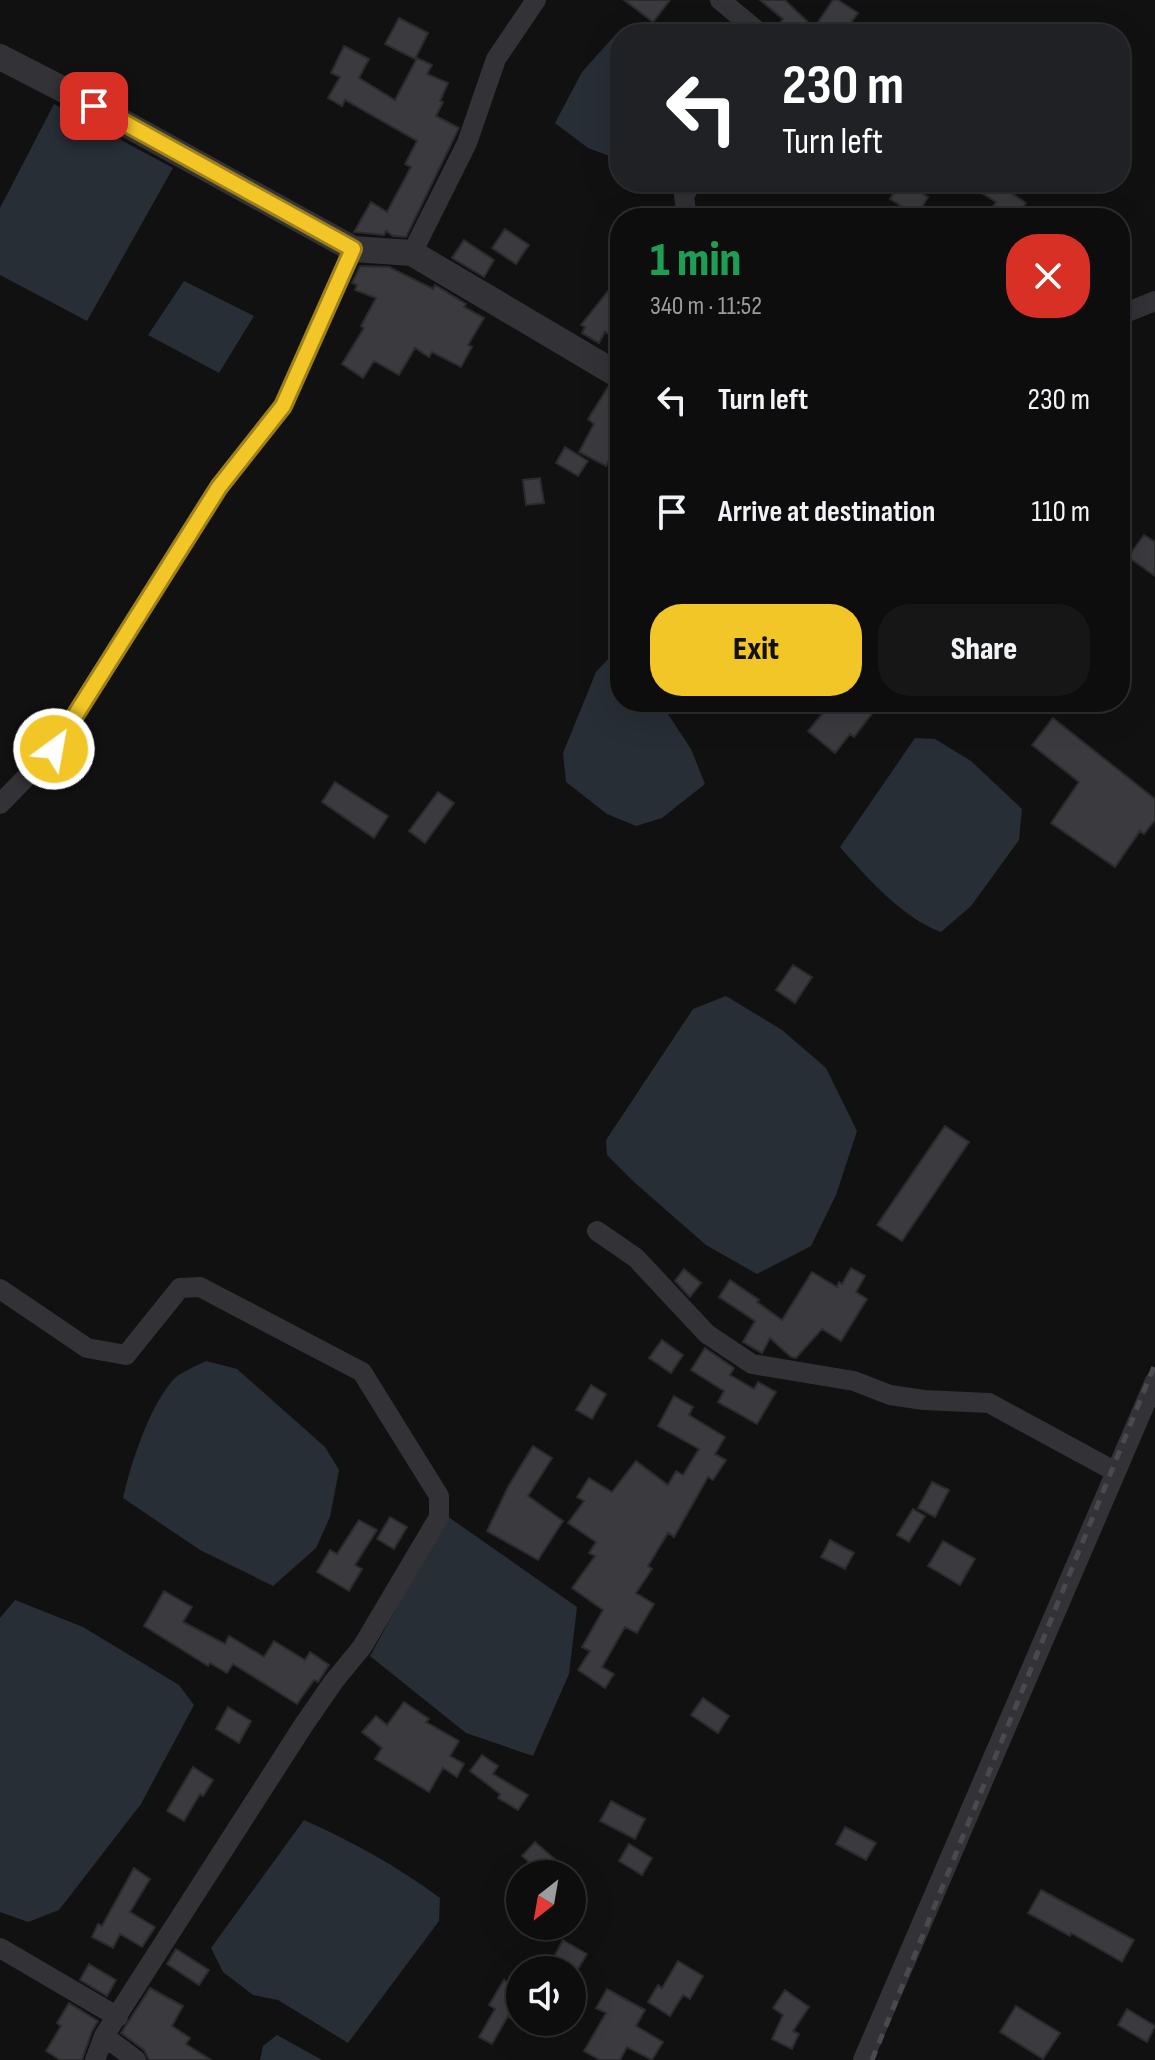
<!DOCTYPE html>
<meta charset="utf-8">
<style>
:root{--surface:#0d0d0e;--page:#161617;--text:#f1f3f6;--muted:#9a9c9e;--line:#2d2d2e;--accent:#f3c627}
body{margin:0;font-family:"Sofia Sans Condensed",sans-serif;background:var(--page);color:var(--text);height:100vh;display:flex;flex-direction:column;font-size:30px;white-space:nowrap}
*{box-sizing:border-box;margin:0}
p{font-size:26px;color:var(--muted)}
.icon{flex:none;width:44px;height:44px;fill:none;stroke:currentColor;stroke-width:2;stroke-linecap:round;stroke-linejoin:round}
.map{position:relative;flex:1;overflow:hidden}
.side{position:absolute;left:610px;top:208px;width:520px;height:504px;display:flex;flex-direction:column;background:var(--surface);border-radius:32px;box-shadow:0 8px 32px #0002,0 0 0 2px var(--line)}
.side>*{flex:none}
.top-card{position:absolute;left:610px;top:24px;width:520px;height:168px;border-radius:32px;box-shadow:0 8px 32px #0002,0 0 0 2px var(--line);background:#202124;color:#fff;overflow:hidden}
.needle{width:52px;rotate:211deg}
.tools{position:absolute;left:506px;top:1860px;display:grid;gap:16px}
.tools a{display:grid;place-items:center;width:80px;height:80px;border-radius:50%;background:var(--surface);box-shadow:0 8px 32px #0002,0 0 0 2px var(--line);font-size:40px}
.pin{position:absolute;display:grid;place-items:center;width:68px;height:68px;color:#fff;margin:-34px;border-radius:16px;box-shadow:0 4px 12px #0006}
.me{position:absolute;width:88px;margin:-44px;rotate:32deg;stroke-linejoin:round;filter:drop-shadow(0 0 6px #0008)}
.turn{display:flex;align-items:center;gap:28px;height:168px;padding:0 40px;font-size:36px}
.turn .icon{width:104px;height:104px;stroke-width:2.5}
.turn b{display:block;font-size:56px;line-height:68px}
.round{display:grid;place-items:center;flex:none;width:84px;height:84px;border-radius:32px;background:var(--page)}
.head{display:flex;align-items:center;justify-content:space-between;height:136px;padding:0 40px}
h1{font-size:48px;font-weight:800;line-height:60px;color:#1e9e55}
.action{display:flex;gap:16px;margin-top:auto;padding:16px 40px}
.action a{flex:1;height:92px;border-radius:32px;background:var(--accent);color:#111;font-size:32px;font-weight:800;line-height:92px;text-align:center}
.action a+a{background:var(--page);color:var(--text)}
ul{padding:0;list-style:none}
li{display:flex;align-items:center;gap:24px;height:112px;padding:0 40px}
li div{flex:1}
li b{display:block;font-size:30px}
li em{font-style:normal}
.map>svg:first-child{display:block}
.water{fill:#272e36}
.building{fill:#3b3b3f;stroke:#2b2b2e;stroke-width:2}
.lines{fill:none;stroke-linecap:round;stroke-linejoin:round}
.minor{stroke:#323237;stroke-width:20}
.tertiary{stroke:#323237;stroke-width:26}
.rail{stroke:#494a50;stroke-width:5;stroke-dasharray:10 8;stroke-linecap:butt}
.route-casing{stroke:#9e8119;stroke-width:20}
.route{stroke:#f3c627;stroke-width:14}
</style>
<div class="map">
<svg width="1155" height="2060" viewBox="0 0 1155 2060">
<rect width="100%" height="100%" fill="#111112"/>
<path class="water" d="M 616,34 L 620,36 L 620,160 L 588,148 L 555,123 L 582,72 Z
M 54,104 L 173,168 L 87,321 L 0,275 L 0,208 Z
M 184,281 L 254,316 L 219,373 L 148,335 Z
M 610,657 L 620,659 L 620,702 L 660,702 L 691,749 L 705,784 L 662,818 L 636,826 L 607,814 L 566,782 L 563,753 L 596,672 Z
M 915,738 L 935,739 L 971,761 L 1022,809 L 1019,840 L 971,906 L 941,932 C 904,919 866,877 840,847 Z
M 726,996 L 782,1030 L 826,1068 L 857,1131 L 836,1195 L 811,1246 L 757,1274 L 706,1245 L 634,1182 L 607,1155 L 606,1140 L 693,1009 Z
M 206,1361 L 237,1369 L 325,1447 L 339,1470 L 330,1517 L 316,1548 L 273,1586 L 200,1550 L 123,1498 C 131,1463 149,1407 173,1380 C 181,1372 196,1366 206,1361 Z
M 447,1516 L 577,1607 L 569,1674 L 533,1756 L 466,1733 L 370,1656 Z
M 15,1600 L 83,1627 L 179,1685 L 194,1705 L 141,1804 L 59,1910 L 28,1922 L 0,1912 L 0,1618 Z
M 304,1820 C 353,1842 397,1866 440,1898 L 439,1921 L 348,2043 L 278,2000 L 253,1995 L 223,1972 L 211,1948 Z
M 277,2035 L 322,2060 L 260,2060 L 263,2046 Z"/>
<path class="building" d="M 624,0 L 670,0 L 653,22 Z
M 760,0 L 785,0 L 814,28 L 833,0 L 838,0 L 858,13 L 843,34 L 789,34 L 779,24 L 783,19 Z
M 399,18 L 428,33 L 415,59 L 385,44 Z
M 344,46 L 369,59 L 359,78 L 395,100 L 417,58 L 432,65 L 427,74 L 448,83 L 440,101 L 443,102 L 436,116 L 459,128 L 406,237 L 393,236 L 386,231 L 384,235 L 354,232 L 371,202 L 387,212 L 411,167 L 405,164 L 417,141 L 345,100 L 342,106 L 328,98 L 340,77 L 331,73 Z
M 901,182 L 928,197 L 917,216 L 890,199 Z
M 964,182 L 995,182 L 1026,203 L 1016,218 L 1006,218 L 992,208 L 996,202 Z
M 505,229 L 529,245 L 516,264 L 492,248 Z
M 464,240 L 494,260 L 484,277 L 452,258 Z
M 360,266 L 389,267 L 433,289 L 435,285 L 466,304 L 464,307 L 484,318 L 468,345 L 472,347 L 461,367 L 432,352 L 429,357 L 415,348 L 399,375 L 374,361 L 363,378 L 342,364 L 364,328 L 361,326 L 376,298 L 355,290 L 357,285 L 352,283 Z
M 620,276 L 620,341 L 605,332 L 599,343 L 582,333 L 585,327 L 581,325 Z
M 608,387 L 620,393 L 620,440 L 606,466 L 579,452 L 594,424 L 588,419 Z
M 565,447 L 588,461 L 578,476 L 556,463 Z
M 540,478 L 544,503 L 526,505 L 523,480 Z
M 1144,535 L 1155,542 L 1155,576 L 1128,557 Z
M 809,702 L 881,702 L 854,737 L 850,734 L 835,753 L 808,731 L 823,713 Z
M 1053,718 L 1155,799 L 1155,820 L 1144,834 L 1140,831 L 1115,867 L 1051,823 L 1079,782 L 1032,745 Z
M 335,782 L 388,816 L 374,838 L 322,802 Z
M 438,792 L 454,803 L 425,843 L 409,831 Z
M 793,965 L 812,977 L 795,1003 L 776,990 Z
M 945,1126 L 969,1142 L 902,1241 L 877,1225 Z
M 851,1268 L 865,1276 L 856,1292 L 867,1299 L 841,1341 L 822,1329 L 796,1358 L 791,1357 L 770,1338 L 762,1353 L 743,1342 L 755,1321 L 719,1297 L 730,1280 L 759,1300 L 757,1302 L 782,1320 L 812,1272 L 837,1287 L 839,1282 L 842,1284 Z
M 684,1269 L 701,1283 L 690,1297 L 675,1281 Z
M 662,1340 L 683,1355 L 671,1373 L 649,1358 Z
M 705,1348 L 734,1368 L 730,1375 L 754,1389 L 758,1382 L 776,1392 L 757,1424 L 718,1402 L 724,1391 L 691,1370 Z
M 591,1385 L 606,1394 L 592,1419 L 576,1410 Z
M 674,1396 L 693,1407 L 689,1415 L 725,1437 L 715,1454 L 726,1460 L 713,1480 L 708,1477 L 674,1537 L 668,1533 L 648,1566 L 652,1569 L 636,1593 L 654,1604 L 637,1633 L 625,1627 L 602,1667 L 614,1674 L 605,1688 L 578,1670 L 590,1651 L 582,1647 L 603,1610 L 572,1588 L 595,1556 L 589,1553 L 596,1542 L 568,1523 L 584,1501 L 577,1497 L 589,1478 L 612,1492 L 636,1461 L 668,1485 L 676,1471 L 683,1475 L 699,1449 L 658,1426 Z
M 533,1446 L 552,1458 L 528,1496 L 563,1521 L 538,1560 L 487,1531 L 508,1487 Z
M 932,1482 L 949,1490 L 935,1517 L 918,1508 Z
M 913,1509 L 925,1516 L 909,1542 L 897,1535 Z
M 390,1517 L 407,1527 L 394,1549 L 377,1539 Z
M 359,1520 L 377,1530 L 355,1565 L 362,1569 L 349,1591 L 317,1572 L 330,1550 L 337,1554 Z
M 830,1540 L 854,1553 L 845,1569 L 821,1557 Z
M 943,1541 L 975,1559 L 960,1585 L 928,1566 Z
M 164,1591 L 192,1607 L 183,1622 L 225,1644 L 229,1636 L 264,1657 L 274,1641 L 305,1660 L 310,1652 L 329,1665 L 318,1682 L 314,1680 L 297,1704 L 233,1664 L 227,1673 L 210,1663 L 208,1666 L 144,1626 Z
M 703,1698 L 729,1716 L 718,1733 L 691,1715 Z
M 404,1702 L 429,1719 L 426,1722 L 459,1741 L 450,1756 L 464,1764 L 457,1777 L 443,1768 L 429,1792 L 375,1759 L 382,1748 L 362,1732 L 376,1716 L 387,1725 Z
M 228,1707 L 251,1721 L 239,1743 L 216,1729 Z
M 482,1755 L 498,1766 L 493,1774 L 528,1795 L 518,1810 L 498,1798 L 500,1794 L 470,1771 Z
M 193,1767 L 213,1780 L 203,1796 L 200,1794 L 184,1821 L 167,1811 Z
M 611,1801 L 645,1819 L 635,1839 L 600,1821 Z
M 845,1827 L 876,1843 L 866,1860 L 836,1844 Z
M 535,1842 L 572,1874 L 542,1874 L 522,1856 Z
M 629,1844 L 652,1858 L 642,1875 L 619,1861 Z
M 134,1868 L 150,1879 L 130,1912 L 155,1927 L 142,1947 L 120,1934 L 113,1948 L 92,1937 L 98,1924 L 102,1926 Z
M 1041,1890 L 1134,1940 L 1122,1962 L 1071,1933 L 1070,1936 L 1028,1913 Z
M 563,1940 L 587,1954 L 575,1974 L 572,1970 L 547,1970 Z
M 176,1949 L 209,1970 L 199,1985 L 167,1964 Z
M 678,1961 L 703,1976 L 690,1999 L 683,1995 L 670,2016 L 648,2002 L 658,1985 L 662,1988 Z
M 89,1964 L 116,1980 L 107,1996 L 80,1980 Z
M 520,1968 L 520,2024 L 508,2016 L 492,2044 L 479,2037 L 495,2009 L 489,2005 L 504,1980 L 510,1984 Z
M 150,1988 L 183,2006 L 172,2026 L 190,2038 L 186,2044 L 211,2060 L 149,2060 L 144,2050 L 121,2033 Z
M 607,1989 L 645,2010 L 636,2026 L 663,2042 L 652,2060 L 627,2047 L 620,2060 L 600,2060 L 584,2051 L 606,2013 L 596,2008 Z
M 785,1990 L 809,2007 L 793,2031 L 799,2034 L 792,2049 L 772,2039 L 783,2015 L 773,2008 Z
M 69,2003 L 98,2021 L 92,2031 L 82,2060 L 60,2060 L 46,2051 L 61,2026 L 57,2023 Z
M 1016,2006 L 1060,2033 L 1043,2059 L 1000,2032 Z
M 1127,2009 L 1155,2026 L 1147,2042 L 1118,2025 Z"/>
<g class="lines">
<path class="minor" d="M 720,0 L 761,34
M 687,218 L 684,196 L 692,182
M 412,253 L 467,143 L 496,59 L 536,0
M 1120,315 L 1155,301
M 0,804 L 54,749 L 219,487 L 283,406 L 353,249
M 597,1231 L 636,1258 L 707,1334 L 752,1364 L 854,1381 L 890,1395 L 924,1400 L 989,1403 L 1116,1472
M 0,1289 L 87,1348 L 126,1355 L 180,1288 L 200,1287 L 362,1372 L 439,1496 L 439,1517 L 362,1647 L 334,1681 L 303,1726 L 104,2036 L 136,2060
M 0,1948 L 118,2017
M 95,2060 L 104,2036
M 863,2060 L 1155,1381"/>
<path class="tertiary" d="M 0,57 L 68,92 L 353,249 L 412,253 L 620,376"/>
<path class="rail" d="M 872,2060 L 1155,1364"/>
</g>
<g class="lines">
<g class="route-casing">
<path id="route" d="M 54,749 L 219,487 L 283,406 L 353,249 L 94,106"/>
</g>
<use href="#route" class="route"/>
</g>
</svg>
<div class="tools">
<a><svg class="needle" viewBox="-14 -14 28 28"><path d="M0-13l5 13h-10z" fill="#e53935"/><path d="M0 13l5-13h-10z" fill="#9a9c9e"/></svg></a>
<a><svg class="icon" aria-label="sound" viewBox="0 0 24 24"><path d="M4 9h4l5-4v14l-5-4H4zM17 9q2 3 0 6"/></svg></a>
</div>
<div class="pin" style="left:94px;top:106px;background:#d93025"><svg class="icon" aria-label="arrive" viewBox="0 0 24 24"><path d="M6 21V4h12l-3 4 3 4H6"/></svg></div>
<svg class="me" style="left:54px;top:749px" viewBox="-20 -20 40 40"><circle r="17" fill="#f3c627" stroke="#fff" stroke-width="3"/><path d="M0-11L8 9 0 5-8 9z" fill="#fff"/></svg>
<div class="top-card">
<div class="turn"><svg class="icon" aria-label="left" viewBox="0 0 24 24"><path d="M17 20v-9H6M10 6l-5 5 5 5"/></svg><div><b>230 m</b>Turn left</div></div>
</div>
<section class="side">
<div class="head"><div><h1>1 min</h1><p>340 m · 11:52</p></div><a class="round" style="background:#d93025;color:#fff"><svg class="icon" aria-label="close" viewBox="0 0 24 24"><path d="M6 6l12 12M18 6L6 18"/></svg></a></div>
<ul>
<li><svg class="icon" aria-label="left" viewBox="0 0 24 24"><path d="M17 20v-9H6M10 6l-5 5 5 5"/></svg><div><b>Turn left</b></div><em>230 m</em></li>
<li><svg class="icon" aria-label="arrive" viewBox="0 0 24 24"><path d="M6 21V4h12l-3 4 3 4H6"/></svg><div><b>Arrive at destination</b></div><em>110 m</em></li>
</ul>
<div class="action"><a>Exit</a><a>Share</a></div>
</section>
</div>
